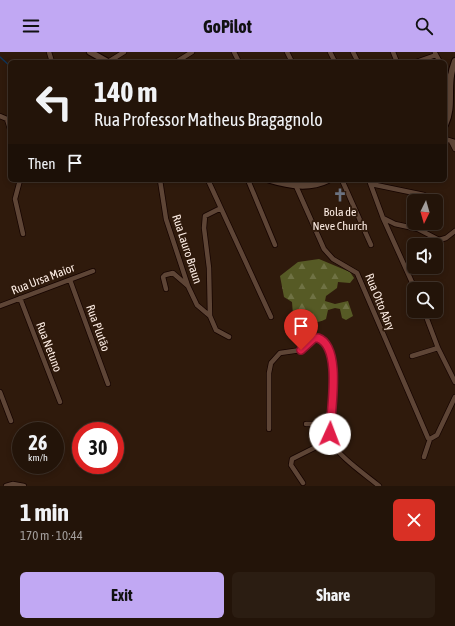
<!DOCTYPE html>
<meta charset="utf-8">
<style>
:root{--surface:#231409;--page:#2b1d12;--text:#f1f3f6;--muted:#a39e9c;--line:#40332a;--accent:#c1a8f3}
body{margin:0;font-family:"Asap Condensed",sans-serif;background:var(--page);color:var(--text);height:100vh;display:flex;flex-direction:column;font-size:15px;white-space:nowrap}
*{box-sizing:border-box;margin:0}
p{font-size:13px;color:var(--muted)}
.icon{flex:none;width:22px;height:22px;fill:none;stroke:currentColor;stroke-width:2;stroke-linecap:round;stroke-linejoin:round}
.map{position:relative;height:434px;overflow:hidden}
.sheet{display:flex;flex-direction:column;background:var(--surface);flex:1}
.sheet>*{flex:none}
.guide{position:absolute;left:8px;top:8px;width:439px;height:122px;border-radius:6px;box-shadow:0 2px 6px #0003,0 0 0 1px var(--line);background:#231409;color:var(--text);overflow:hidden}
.needle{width:26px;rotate:185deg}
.tools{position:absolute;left:407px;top:142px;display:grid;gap:8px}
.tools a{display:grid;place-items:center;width:36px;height:36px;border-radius:6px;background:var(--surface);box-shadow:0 2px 6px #0003,0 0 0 1px var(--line);font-size:20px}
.speed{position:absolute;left:12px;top:370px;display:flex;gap:8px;font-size:20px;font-weight:700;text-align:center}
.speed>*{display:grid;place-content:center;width:52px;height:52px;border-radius:50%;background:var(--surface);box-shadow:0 2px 6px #0003,0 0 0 1px var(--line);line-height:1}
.speed small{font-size:10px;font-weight:400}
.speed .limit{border:6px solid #d22;background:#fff;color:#111}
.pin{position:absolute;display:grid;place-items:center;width:34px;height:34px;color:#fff;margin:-41px -17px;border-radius:50% 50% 50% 0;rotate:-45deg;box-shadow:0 0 4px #0007}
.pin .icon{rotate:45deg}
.me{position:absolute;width:44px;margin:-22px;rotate:2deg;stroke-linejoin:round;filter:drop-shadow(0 0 3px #0008)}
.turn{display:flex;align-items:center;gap:14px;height:84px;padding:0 20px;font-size:18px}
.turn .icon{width:52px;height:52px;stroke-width:2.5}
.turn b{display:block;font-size:28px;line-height:34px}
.then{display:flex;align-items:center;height:38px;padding:0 20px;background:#0003;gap:8px;font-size:15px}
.round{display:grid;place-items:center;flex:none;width:42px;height:42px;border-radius:6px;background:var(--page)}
.head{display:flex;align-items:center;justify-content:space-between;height:68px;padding:0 20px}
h1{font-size:24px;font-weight:700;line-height:30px}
.action{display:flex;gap:8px;margin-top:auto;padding:8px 20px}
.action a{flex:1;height:46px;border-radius:6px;background:var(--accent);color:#111;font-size:16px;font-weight:700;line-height:46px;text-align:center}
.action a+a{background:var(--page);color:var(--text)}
header{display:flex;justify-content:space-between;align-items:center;height:52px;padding:0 20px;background:var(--accent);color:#111;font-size:18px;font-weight:700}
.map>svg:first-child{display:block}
.forest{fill:url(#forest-firs)}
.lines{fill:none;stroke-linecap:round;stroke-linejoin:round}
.stream{stroke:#0f3458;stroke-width:1.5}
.street-casing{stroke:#160400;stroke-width:6}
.secondary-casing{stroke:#160400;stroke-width:8}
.street{stroke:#5e4536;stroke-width:4.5}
.secondary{stroke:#5e4536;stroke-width:6}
.route-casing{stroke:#92132f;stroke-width:10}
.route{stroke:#e11d48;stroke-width:7}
.labels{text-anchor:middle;stroke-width:4;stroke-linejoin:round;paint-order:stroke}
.poi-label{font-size:12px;fill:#fcece3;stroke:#2f1a0c}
.street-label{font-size:12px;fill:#fcece3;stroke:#2f1a0c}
</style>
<header><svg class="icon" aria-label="menu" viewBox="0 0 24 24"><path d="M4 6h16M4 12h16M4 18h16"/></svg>GoPilot<svg class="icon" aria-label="search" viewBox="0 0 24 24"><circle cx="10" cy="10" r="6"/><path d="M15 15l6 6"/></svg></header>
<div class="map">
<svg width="455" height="434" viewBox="0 0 455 434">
<defs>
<pattern id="forest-firs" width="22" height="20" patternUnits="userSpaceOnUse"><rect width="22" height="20" fill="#565a25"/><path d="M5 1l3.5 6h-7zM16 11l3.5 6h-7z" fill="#6f7244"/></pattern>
</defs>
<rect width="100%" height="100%" fill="#2f1a0c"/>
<path class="forest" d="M 319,207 L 350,220 L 354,226 L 350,231 L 338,230 L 337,236 L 326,244 L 325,249 L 335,252 L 348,249 L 353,264 L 346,268 L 342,266 L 340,257 L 335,256 L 328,258 L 326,267 C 314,273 304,272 293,263 L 292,250 L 284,245 L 280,224 L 298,210 Z"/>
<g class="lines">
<path class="stream" d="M 0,5 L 10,14"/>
<g class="street-casing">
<path id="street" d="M 49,0 L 52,10
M 234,0 L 239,10
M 287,0 L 292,10
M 330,0 L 335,10
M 353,0 L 358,10
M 393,0 L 397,10
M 435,1 L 440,10
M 108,10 L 124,0
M 176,10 L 192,0
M 416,10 L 436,3
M 445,20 L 450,29
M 0,64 L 7,67 L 10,77
M 445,87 L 455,90
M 451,89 L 455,97
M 20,128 L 15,147 L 23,182
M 160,128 L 166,167 L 188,234 L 197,253 L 210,264
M 208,128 L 271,265
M 248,128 L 275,193
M 300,128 L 312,133
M 342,128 L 371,193
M 369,128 L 383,166 L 415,237
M 371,132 L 424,143
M 296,134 L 324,197 L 333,207 L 357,221 L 428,386 L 430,387
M 221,156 L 205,164 L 204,176 L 209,216 L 210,264 L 216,278 L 229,285
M 383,166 L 395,172 L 418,177 L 439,188 L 446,186 L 455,179
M 70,228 L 108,332
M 166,237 L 163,225 L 165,223 L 173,221 L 188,234
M 20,246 L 60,350
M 0,254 L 93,219
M 424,259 L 438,296 L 455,330
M 412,304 L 438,296
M 0,340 L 11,369
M 306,372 L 330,372
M 269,377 L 269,321 L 271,311 L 280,301 L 301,298 L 314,286 L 322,287 C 340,308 332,341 330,365 C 330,372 328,381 330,387 C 336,403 366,423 379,434
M 424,405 L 430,387 L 437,383 L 455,345
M 303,431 L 291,413 L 292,407 L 330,388
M 6,434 L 13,432 L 24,434"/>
</g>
<g class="secondary-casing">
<path id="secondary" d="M 90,0 L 108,10
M 445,73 C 455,52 445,34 455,9
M 270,128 C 290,134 310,137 328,128"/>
</g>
<use href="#street" class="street"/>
<use href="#secondary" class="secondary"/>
</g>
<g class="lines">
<g class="route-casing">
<path id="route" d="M 301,298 L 314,286 L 318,286 C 343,295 330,361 330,382"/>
</g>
<use href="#route" class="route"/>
</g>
<defs>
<g id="church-bare" transform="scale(1.08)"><path d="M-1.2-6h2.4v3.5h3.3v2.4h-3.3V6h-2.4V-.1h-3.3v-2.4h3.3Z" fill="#6b7280" stroke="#2f1a0c" stroke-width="2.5" paint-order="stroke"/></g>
</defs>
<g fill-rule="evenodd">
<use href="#church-bare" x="340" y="143"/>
</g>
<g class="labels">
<g class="poi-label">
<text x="340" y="164">Bola de<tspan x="340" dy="14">Neve Church</tspan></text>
</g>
<g class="street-label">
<text transform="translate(187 197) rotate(72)" y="4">Rua Lauro Braun</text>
<text transform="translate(43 227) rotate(-21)" y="4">Rua Ursa Maior</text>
<text transform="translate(380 250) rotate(68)" y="4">Rua Otto Abry</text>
<text transform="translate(98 276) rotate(70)" y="4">Rua Plutão</text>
<text transform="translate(49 295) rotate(69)" y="4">Rua Netuno</text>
</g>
</g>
</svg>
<div class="tools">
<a><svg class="needle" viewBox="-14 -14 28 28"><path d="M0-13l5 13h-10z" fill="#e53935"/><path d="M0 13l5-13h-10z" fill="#a39e9c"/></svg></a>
<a><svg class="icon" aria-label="sound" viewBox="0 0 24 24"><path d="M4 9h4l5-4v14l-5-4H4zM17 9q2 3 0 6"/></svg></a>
<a><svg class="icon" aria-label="search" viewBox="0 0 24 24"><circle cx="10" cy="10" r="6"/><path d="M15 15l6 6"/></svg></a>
</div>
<div class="speed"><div>26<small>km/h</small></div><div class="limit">30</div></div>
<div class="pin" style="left:301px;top:298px;background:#d93025"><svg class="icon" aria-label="arrive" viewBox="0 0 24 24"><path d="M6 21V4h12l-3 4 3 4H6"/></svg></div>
<svg class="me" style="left:330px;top:382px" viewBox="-20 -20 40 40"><circle r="19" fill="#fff"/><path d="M0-13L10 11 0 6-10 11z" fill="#e11d48"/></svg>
<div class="guide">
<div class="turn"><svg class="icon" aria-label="left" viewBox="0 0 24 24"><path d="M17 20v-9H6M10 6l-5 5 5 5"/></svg><div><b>140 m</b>Rua Professor Matheus Bragagnolo</div></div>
<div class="then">Then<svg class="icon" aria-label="arrive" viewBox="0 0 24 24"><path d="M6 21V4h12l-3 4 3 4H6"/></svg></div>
</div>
</div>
<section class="sheet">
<div class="head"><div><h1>1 min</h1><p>170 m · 10:44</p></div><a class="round" style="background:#d93025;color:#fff"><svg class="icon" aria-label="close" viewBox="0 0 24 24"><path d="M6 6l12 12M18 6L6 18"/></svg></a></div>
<div class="action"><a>Exit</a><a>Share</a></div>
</section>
